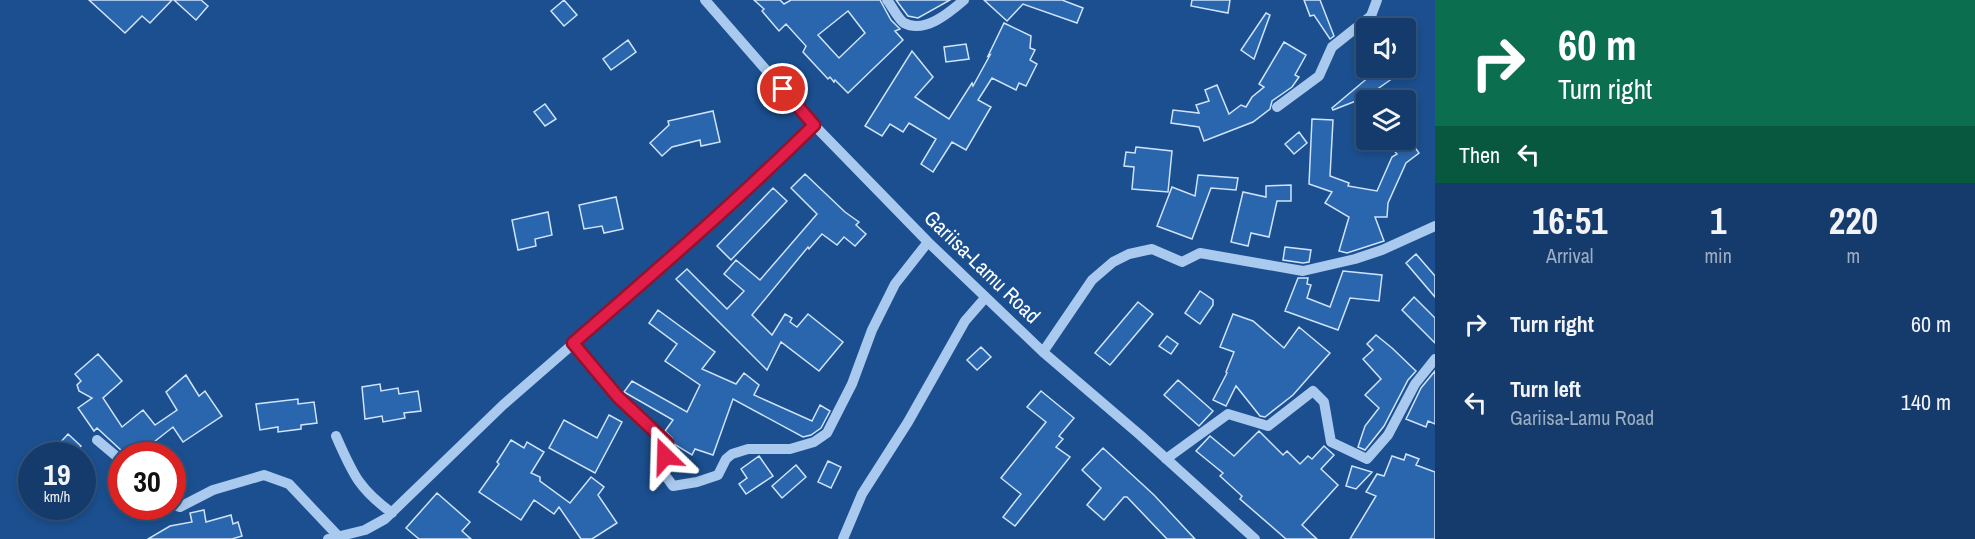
<!DOCTYPE html>
<style>
:root{--surface:#143b6b;--page:#214673;--text:#f1f3f6;--muted:#9dadc1;--line:#33557e}
body{margin:0;font-family:"Archivo Narrow",sans-serif;background:var(--page);color:var(--text);height:100vh;display:flex;flex-direction:column;font-size:22px;white-space:nowrap}
*{box-sizing:border-box;margin:0}
p{font-size:20px;color:var(--muted)}
.icon{flex:none;width:33px;height:33px;fill:none;stroke:currentColor;stroke-width:2;stroke-linecap:round;stroke-linejoin:round}
.map{position:relative;flex:1;overflow:hidden}
.drawer{display:flex;flex-direction:column;background:var(--surface);width:540px}
.drawer>*{flex:none}
.guide{background:#0b6e4f;color:#fff;overflow:hidden}
.tools{position:absolute;left:1356px;top:18px;display:grid;gap:12px}
.tools a{display:grid;place-items:center;width:60px;height:60px;border-radius:6px;background:var(--surface);box-shadow:0 3px 9px #0003,0 0 0 2px var(--line);font-size:30px}
.speed{position:absolute;left:18px;top:442px;display:flex;gap:12px;font-size:30px;font-weight:700;text-align:center}
.speed>*{display:grid;place-content:center;width:78px;height:78px;border-radius:50%;background:var(--surface);box-shadow:0 3px 9px #0003,0 0 0 2px var(--line);line-height:1}
.speed small{font-size:15px;font-weight:400}
.speed .limit{border:9px solid #d22;background:#fff;color:#111}
.pin{position:absolute;display:grid;place-items:center;width:51px;height:51px;color:#fff;margin:-26px;border:3px solid #fff;border-radius:50%;box-shadow:0 2px 6px #0007}
.me{position:absolute;width:66px;margin:-33px;rotate:338deg;stroke-linejoin:round;filter:drop-shadow(0 0 4px #0008)}
.turn{display:flex;align-items:center;gap:21px;height:126px;padding:0 24px;font-size:27px}
.turn .icon{width:78px;height:78px;stroke-width:2.5}
.turn b{display:block;font-size:42px;line-height:51px}
.then{display:flex;align-items:center;height:57px;padding:0 24px;background:#0003;gap:12px;font-size:22px}
.eta{display:flex;justify-content:space-evenly;align-items:center;height:102px;text-align:center}
.eta b{font-size:36px;font-weight:700;line-height:42px}
ul{padding:0;list-style:none}
li{display:flex;align-items:center;gap:18px;height:78px;padding:0 24px}
li div{flex:1}
li b{display:block;font-size:22px}
li em{font-style:normal}
main{display:flex;flex:1;min-height:0}
.map>svg:first-child{display:block}
.building{fill:#2a66ad;stroke:#cfe3fa;stroke-width:1.5;fill-rule:evenodd}
.lines{fill:none;stroke-linecap:round;stroke-linejoin:round}
.minor{stroke:#a9c9ee;stroke-width:10}
.route-casing{stroke:#92132f;stroke-width:15}
.route{stroke:#e11d48;stroke-width:10}
.labels{text-anchor:middle;stroke-width:6;stroke-linejoin:round;paint-order:stroke}
.street-label{font-size:21px;fill:#fff;stroke:#1b4f8f}
</style>
<main>
<div class="map">
<svg width="1435" height="539" viewBox="0 0 1435 539">
<rect width="100%" height="100%" fill="#1b4f8f"/>
<path class="building" d="M 89,0 L 172,0 L 150,23 L 142,16 L 125,33 Z
M 174,0 L 201,0 L 208,6 L 196,20 Z
M 564,0 L 577,15 L 564,26 L 551,11 Z
M 754,0 L 780,0 L 784,4 L 791,0 L 880,0 L 891,20 L 900,29 L 895,31 L 903,40 L 848,93 L 835,80 L 834,82 L 830,77 L 828,79 L 803,52 L 806,46 L 786,24 L 779,31 L 762,11 L 764,9 ZM 848,11 L 865,33 L 839,58 L 818,35 Z
M 896,0 L 950,0 L 918,18 L 908,16 Z
M 984,0 L 1062,0 L 1083,8 L 1077,23 L 1023,4 L 1007,21 Z
M 1192,0 L 1230,0 L 1228,13 L 1191,6 Z
M 1304,0 L 1320,0 L 1334,36 L 1330,39 L 1314,15 L 1310,16 Z
M 1266,13 L 1270,15 L 1254,59 L 1241,50 Z
M 1004,23 L 1031,36 L 1030,48 L 1035,50 L 1030,60 L 1037,64 L 1026,86 L 1019,83 L 1016,90 L 992,78 L 978,100 L 991,107 L 966,150 L 952,142 L 933,172 L 921,164 L 936,139 L 909,123 L 903,132 L 890,124 L 882,136 L 865,126 L 912,51 L 933,77 L 915,97 L 949,119 L 972,83 L 973,86 L 990,55 L 988,56 Z
M 628,40 L 636,52 L 611,70 L 603,59 Z
M 1284,42 L 1306,55 L 1295,75 L 1299,77 L 1292,87 L 1272,101 L 1270,109 L 1253,122 L 1204,141 L 1199,127 L 1171,123 L 1173,110 L 1199,113 L 1196,105 L 1209,101 L 1205,90 L 1217,85 L 1229,114 L 1241,105 L 1246,107 L 1252,97 L 1264,87 L 1259,84 Z
M 966,44 L 969,59 L 946,62 L 944,47 Z
M 1383,69 L 1393,78 L 1366,97 L 1333,110 L 1332,108 L 1370,76 Z
M 545,104 L 556,119 L 545,126 L 534,112 Z
M 713,111 L 720,142 L 701,146 L 700,140 L 672,147 L 662,156 L 650,143 L 669,125 L 668,121 Z
M 1312,119 L 1333,120 L 1330,176 L 1349,183 L 1348,186 L 1377,191 L 1392,157 L 1397,154 L 1385,140 L 1410,140 L 1419,153 L 1406,163 L 1388,203 L 1387,217 L 1375,217 L 1384,241 L 1347,253 L 1339,251 L 1349,217 L 1325,203 L 1332,192 L 1309,184 Z
M 1299,132 L 1307,143 L 1294,154 L 1285,144 Z
M 1136,147 L 1172,151 L 1168,192 L 1132,189 L 1134,167 L 1124,166 L 1126,152 L 1135,153 Z
M 805,174 L 845,212 L 859,222 L 856,225 L 866,234 L 855,246 L 844,237 L 837,245 L 822,234 L 809,249 L 808,247 L 752,315 L 772,335 L 785,314 L 792,318 L 790,322 L 797,327 L 808,314 L 843,342 L 819,371 L 781,342 L 767,370 L 676,279 L 687,269 L 727,309 L 744,291 L 724,274 L 736,260 L 760,280 L 817,214 L 791,188 Z
M 1198,175 L 1238,178 L 1236,190 L 1211,188 L 1192,239 L 1157,226 L 1172,187 L 1195,196 Z
M 1291,185 L 1291,201 L 1277,201 L 1269,237 L 1251,233 L 1248,246 L 1231,242 L 1243,192 L 1266,197 L 1266,186 Z
M 773,188 L 787,201 L 731,260 L 717,246 Z
M 616,197 L 623,229 L 604,233 L 602,226 L 584,229 L 579,205 Z
M 548,212 L 552,235 L 535,239 L 536,246 L 518,250 L 512,220 Z
M 1285,247 L 1311,250 L 1309,262 L 1303,263 L 1283,260 Z
M 1416,254 L 1435,276 L 1435,297 L 1406,263 Z
M 1343,271 L 1382,275 L 1379,301 L 1350,298 L 1338,330 L 1285,311 L 1298,278 L 1308,278 L 1307,284 L 1311,285 L 1307,298 L 1330,307 Z
M 1200,291 L 1213,300 L 1213,305 L 1200,324 L 1185,313 Z
M 1414,297 L 1435,318 L 1435,343 L 1402,310 Z
M 1138,302 L 1153,314 L 1110,365 L 1095,353 Z
M 658,310 L 715,352 L 702,369 L 736,384 L 744,373 L 759,385 L 754,395 L 812,421 L 820,405 L 830,411 L 821,428 L 811,435 L 803,437 L 733,399 L 713,455 L 695,449 L 692,455 L 674,444 L 672,438 L 665,431 L 673,420 L 624,392 L 632,381 L 687,412 L 700,385 L 665,361 L 677,344 L 649,323 Z
M 1233,314 L 1253,321 L 1284,348 L 1299,327 L 1330,353 L 1293,395 L 1265,417 L 1260,416 L 1236,386 L 1226,406 L 1213,400 L 1227,373 L 1226,372 L 1234,352 L 1220,347 Z
M 1376,335 L 1392,348 L 1416,371 L 1408,380 L 1384,426 L 1365,450 L 1358,447 L 1365,426 L 1379,408 L 1365,395 L 1381,379 L 1363,359 L 1373,350 L 1367,344 Z
M 1167,336 L 1178,344 L 1171,354 L 1159,346 Z
M 981,347 L 991,357 L 977,370 L 967,360 Z
M 98,354 L 122,381 L 103,398 L 122,427 L 143,410 L 155,425 L 177,410 L 166,392 L 186,375 L 199,396 L 205,391 L 222,416 L 183,442 L 173,427 L 136,456 L 131,456 L 125,449 L 122,451 L 97,428 L 94,431 L 78,408 L 92,398 L 79,391 L 77,385 L 81,381 L 75,374 Z
M 1435,371 L 1435,424 L 1428,421 L 1426,427 L 1406,419 L 1421,388 Z
M 1178,380 L 1213,411 L 1199,426 L 1164,395 Z
M 380,384 L 381,391 L 398,388 L 399,394 L 418,391 L 421,411 L 404,413 L 405,418 L 383,422 L 382,416 L 365,419 L 362,387 Z
M 1041,391 L 1074,418 L 1059,436 L 1063,439 L 1056,447 L 1070,457 L 1015,526 L 1003,517 L 1021,494 L 1001,478 L 1046,422 L 1027,407 Z
M 298,399 L 298,404 L 314,402 L 317,423 L 301,425 L 301,429 L 278,432 L 278,427 L 260,430 L 256,404 Z
M 609,415 L 622,422 L 595,473 L 549,448 L 564,420 L 597,438 Z
M 1259,431 L 1283,455 L 1287,451 L 1300,464 L 1308,456 L 1312,459 L 1324,446 L 1334,455 L 1321,469 L 1338,485 L 1302,525 L 1317,539 L 1286,539 L 1240,499 L 1242,496 L 1220,476 L 1223,473 L 1196,451 L 1210,436 L 1234,456 Z
M 68,434 L 81,446 L 72,456 L 48,456 Z
M 511,440 L 524,448 L 527,442 L 544,452 L 531,473 L 540,477 L 540,481 L 570,503 L 591,477 L 604,487 L 598,495 L 617,523 L 592,539 L 581,539 L 559,507 L 554,514 L 534,500 L 521,520 L 479,492 L 499,464 L 497,462 Z
M 1103,448 L 1154,495 L 1195,539 L 1167,539 L 1127,497 L 1124,497 L 1104,520 L 1087,505 L 1101,488 L 1082,470 Z
M 1406,454 L 1419,459 L 1416,465 L 1435,472 L 1435,539 L 1350,539 L 1376,496 L 1366,492 L 1377,474 L 1384,476 L 1392,456 L 1404,460 Z
M 759,456 L 773,476 L 746,494 L 739,484 L 747,478 L 741,469 Z
M 828,461 L 841,467 L 831,488 L 818,482 Z
M 796,465 L 806,477 L 782,498 L 772,486 Z
M 1352,466 L 1372,472 L 1356,489 L 1346,486 Z
M 437,493 L 470,522 L 462,531 L 471,539 L 419,539 L 406,528 Z
M 204,510 L 206,522 L 231,515 L 233,524 L 238,522 L 242,536 L 232,539 L 148,539 L 170,526 L 192,522 L 190,513 Z"/>
<g class="lines">
<path class="minor" d="M 705,0 L 814,125 L 928,242 L 1043,352 L 1140,435 L 1255,539
M 887,0 C 892,6 898,19 904,23 C 925,34 950,12 964,0
M 1277,107 L 1319,76 L 1332,47 L 1371,16 L 1377,0
M 574,343 L 618,397 L 667,443 L 662,471 L 673,486 L 697,482 L 718,475 L 726,459 L 732,454 L 748,449 L 790,449 L 814,442 L 827,433 L 852,384 L 872,330 L 895,284 L 928,242
M 1043,352 L 1092,280 L 1113,262 L 1129,254 L 1152,249 L 1182,262 L 1200,253 L 1303,271 L 1355,259 L 1382,250 L 1435,226
M 336,436 C 353,474 358,488 392,513
M 97,440 L 122,461
M 1166,459 L 1228,414 L 1268,426 L 1313,391 L 1324,402 L 1331,442 L 1367,459 L 1388,435 L 1415,384 L 1435,359
M 172,504 L 180,507 L 213,490 L 264,475 L 289,484 L 339,537
M 328,539 L 365,530 L 385,519 L 503,405 L 659,269 L 768,170 L 814,125
M 843,539 L 862,494 L 908,422 L 965,321 L 985,298"/>
</g>
<g class="lines">
<g class="route-casing">
<path id="route" d="M 665,456 L 667,443 L 618,397 L 573,343 C 655,272 737,201 814,125 L 783,89"/>
</g>
<use href="#route" class="route"/>
</g>
<g class="labels">
<g class="street-label">
<text transform="translate(982 267) rotate(44)" y="7">Gariisa-Lamu Road</text>
</g>
</g>
</svg>
<div class="tools">
<a><svg class="icon" aria-label="sound" viewBox="0 0 24 24"><path d="M4 9h4l5-4v14l-5-4H4zM17 9q2 3 0 6"/></svg></a>
<a><svg class="icon" aria-label="layers" viewBox="0 0 24 24"><path d="M12 4l9 5-9 5-9-5zM3 14l9 5 9-5"/></svg></a>
</div>
<div class="speed"><div>19<small>km/h</small></div><div class="limit">30</div></div>
<div class="pin" style="left:783px;top:89px;background:#d93025"><svg class="icon" aria-label="arrive" viewBox="0 0 24 24"><path d="M6 21V4h12l-3 4 3 4H6"/></svg></div>
<svg class="me" style="left:665px;top:456px" viewBox="-20 -20 40 40"><path d="M0-17L14 15 0 8-14 15z" fill="#e11d48" stroke="#fff" stroke-width="4"/></svg>
</div>
<section class="drawer">
<div class="guide">
<div class="turn"><svg class="icon" aria-label="right" viewBox="0 0 24 24"><path d="M7 20v-9h11M14 6l5 5-5 5"/></svg><div><b>60 m</b>Turn right</div></div>
<div class="then">Then<svg class="icon" aria-label="left" viewBox="0 0 24 24"><path d="M17 20v-9H6M10 6l-5 5 5 5"/></svg></div>
</div>
<div class="eta">
<div><b>16:51</b><p>Arrival</p></div>
<div><b>1</b><p>min</p></div>
<div><b>220</b><p>m</p></div>
</div>
<ul>
<li><svg class="icon" aria-label="right" viewBox="0 0 24 24"><path d="M7 20v-9h11M14 6l5 5-5 5"/></svg><div><b>Turn right</b></div><em>60 m</em></li>
<li><svg class="icon" aria-label="left" viewBox="0 0 24 24"><path d="M17 20v-9H6M10 6l-5 5 5 5"/></svg><div><b>Turn left</b><p>Gariisa-Lamu Road</p></div><em>140 m</em></li>
</ul>
</section>
</main>
